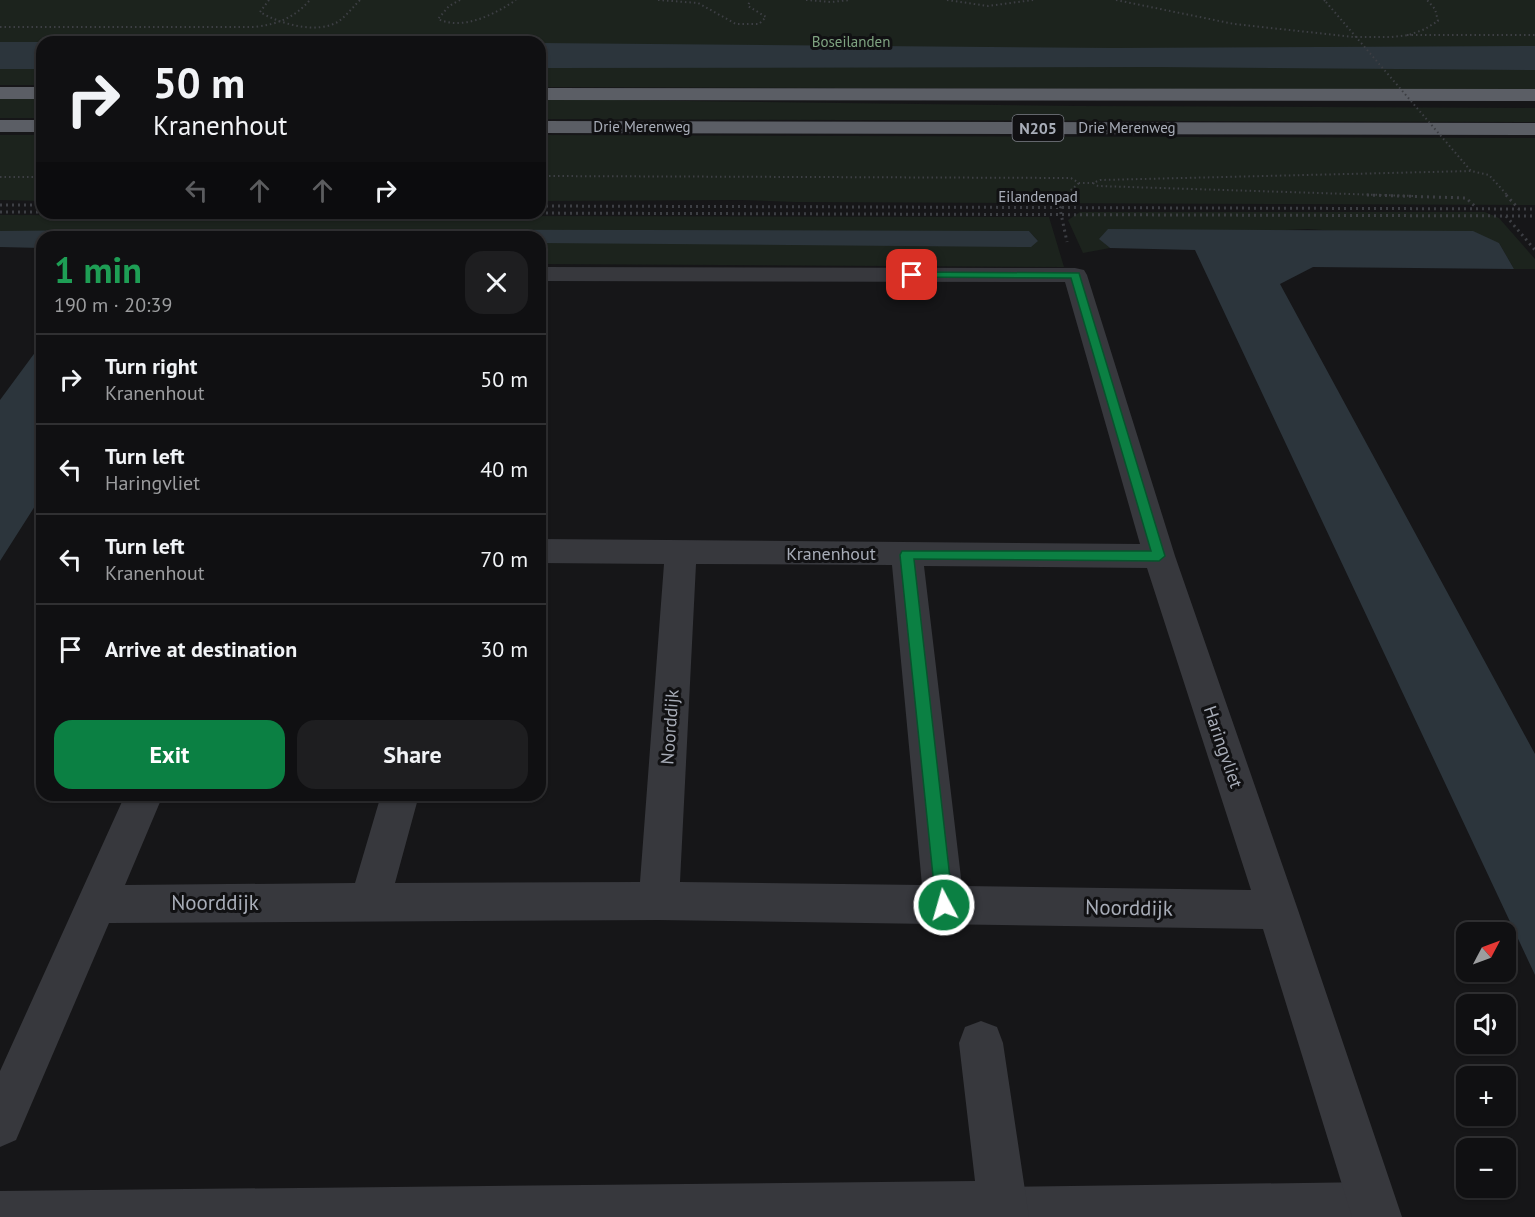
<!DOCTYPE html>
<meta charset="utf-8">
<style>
:root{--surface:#101012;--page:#1e1e20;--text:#f1f3f6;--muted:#9c9d9f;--line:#303032;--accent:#0b8043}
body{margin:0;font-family:"PT Sans",sans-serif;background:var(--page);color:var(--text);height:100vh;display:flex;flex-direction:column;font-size:22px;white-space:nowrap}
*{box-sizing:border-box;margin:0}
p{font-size:20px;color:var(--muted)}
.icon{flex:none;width:33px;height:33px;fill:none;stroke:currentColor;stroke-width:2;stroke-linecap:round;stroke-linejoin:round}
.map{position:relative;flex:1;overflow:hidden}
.side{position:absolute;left:36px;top:231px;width:510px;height:570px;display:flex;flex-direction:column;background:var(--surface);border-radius:18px;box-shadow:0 2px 4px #0004,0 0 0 2px var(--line)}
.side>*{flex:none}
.hud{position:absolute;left:36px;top:36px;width:510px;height:183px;border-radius:18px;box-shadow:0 2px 4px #0004,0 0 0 2px var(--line);background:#101012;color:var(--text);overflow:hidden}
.needle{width:39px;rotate:49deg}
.controls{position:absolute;left:1456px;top:922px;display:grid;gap:12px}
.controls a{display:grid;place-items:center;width:60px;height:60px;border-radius:12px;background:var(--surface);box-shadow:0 2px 4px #0004,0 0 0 2px var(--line);font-size:30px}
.pin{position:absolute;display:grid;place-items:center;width:51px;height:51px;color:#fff;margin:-26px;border-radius:12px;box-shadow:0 3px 9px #0006}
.me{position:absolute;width:66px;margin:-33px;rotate:354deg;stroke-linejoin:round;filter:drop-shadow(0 0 4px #0008)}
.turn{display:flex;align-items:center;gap:21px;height:126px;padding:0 18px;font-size:27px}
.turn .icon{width:78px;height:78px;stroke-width:2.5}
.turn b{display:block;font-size:42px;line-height:51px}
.lanes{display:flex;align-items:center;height:57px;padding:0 18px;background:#0003;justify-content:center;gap:30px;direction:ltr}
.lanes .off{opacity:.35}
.round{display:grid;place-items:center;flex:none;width:63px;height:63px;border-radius:18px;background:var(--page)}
.head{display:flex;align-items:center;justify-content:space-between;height:102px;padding:0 18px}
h1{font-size:36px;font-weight:700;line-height:45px;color:#1e9e55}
.primary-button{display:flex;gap:12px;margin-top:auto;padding:12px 18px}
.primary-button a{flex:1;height:69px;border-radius:18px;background:var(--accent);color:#fff;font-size:24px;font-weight:700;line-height:69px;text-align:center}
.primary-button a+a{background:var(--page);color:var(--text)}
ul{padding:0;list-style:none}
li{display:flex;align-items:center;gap:18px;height:90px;padding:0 18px;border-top:2px solid var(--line)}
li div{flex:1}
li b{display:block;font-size:22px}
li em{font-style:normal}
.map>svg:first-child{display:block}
.green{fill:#1c231d}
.water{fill:#2c353c}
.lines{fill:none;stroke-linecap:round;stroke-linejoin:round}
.path-far1{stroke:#3d3f44;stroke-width:2;stroke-dasharray:1.5 3;stroke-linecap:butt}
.path{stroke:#3d3f44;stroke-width:3;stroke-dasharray:2 4;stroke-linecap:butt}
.service{fill:#37383d;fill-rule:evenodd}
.minor{fill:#37383d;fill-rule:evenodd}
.trunk{fill:#5b5e65;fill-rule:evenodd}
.path-bridge{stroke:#3d3f44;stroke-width:2;stroke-dasharray:1.5 3;stroke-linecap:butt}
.route{fill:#0b8043;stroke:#07532c;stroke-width:1.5}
.labels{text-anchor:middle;stroke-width:6;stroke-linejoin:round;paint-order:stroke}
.far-park-label{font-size:15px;fill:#7fa381;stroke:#111113}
.far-street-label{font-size:15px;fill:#a8adb8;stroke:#111113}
.shield{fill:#111113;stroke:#7b7e86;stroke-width:1.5}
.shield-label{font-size:16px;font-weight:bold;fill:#a8adb8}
.street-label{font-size:18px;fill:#a8adb8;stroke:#111113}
.near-street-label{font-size:21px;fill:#a8adb8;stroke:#111113}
</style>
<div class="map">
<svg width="1535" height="1217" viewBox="0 0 1535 1217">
<rect width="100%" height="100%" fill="#161618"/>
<path class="green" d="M 0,0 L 1535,0 L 1535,90 L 540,87 L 540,42 L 42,42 L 42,85 L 0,85 Z
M 0,99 L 42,99 L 42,118 L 0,118 Z
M 540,99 L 1077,106 L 1535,108 L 1535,122 L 540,119 Z
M 0,135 L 42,135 L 42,201 L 0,200 Z
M 540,135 L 1535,138 L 1535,205 L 795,202 L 741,200 L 540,201 Z
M 1080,212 L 1485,212 L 1499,218 L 1535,259 L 1535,269 L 1514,269 L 1499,243 L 1308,229 L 1100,239 L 1110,248 L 1083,253 L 1068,220 Z
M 0,215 L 1049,217 L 1064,267 L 540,264 L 540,243 L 1038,241 L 1029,231 L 0,231 Z"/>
<path class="water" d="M 0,42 L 42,42 L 42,69 L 0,69 Z
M 540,43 L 1114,48 L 1535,46 L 1535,70 L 1158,67 L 540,68 Z
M 208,229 L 1029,231 L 1038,241 L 1031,247 L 540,243 L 540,237 L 42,237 L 42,248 L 0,247 L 0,231 Z
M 1108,229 L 1473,231 L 1499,243 L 1514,269 L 1313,267 L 1280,284 L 1535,754 L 1535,975 L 1195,250 L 1110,248 L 1099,239 Z
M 42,343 L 42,495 L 0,561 L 0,400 Z"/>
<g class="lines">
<path class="path-far1" d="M 269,0 L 260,12 C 280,24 318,35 339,21 C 347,15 353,7 360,0
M 460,0 L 449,6 L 438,19 C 463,31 495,14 516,0
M 658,0 L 698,3 L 736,24 L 759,24 L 766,17 L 748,6 L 750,0
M 806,0 L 831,2 L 850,0
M 947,0 L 988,6 L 1033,0
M 1116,0 L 1234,24 L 1354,37 L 1391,37 L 1409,35 L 1425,29 L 1438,21 L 1435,9 L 1427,0
M 1324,0 L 1326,2
M 0,27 L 255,27 C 278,24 294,18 310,0
M 1407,35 L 1535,35
M 540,176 L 1071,178 L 1079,183 L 1093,183
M 0,177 L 42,177
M 1064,196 L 1079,183
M 1413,196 L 1098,186 L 1093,183 L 1100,180 L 1471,171 L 1489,175 L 1508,196"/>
<path class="path" d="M 1065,195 L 1060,209 L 1067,242
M 1367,195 L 1466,198 L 1477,208
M 1506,195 L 1519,209
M 0,205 L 42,205
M 540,206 L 1535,209
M 0,212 L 42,212
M 516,213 L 1535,216
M 1506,216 L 1535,250"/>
<path class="service" d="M 1372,1182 L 1384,1188 L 1390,1200 L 1384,1212 L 1374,1217 L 989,1217 L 984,1205 L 989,1192 L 1002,1187 Z"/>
<path class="minor" d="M 540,267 L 1075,268 L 1084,270 L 1087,275 L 1175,556 L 1298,910 L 1402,1217 L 1352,1217 L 1263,929 L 659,920 L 109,923 L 16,1140 L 0,1147 L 0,1071 L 125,795 L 163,795 L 125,885 L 355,883 L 381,795 L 419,795 L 395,883 L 640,882 L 664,564 L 540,563 L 540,539 L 1140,544 L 1065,282 L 540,281 ZM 696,564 L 892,565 L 922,885 L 680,882 ZM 924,566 L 1147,568 L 1251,890 L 962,886 Z
M 981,1021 L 997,1027 L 1003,1043 L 1029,1217 L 0,1217 L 0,1191 L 975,1181 L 959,1043 L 965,1027 Z"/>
<path class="trunk" d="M 0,87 L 42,87 L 42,99 L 0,99 Z
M 540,88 L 1535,89 L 1535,101 L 540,100 Z
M 0,120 L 42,120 L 42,132 L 0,132 Z
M 540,121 L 1535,123 L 1535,135 L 540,133 Z"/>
<path class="path-bridge" d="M 1326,2 L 1471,171"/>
</g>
<path class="route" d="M 912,272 L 1079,273 L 1165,556 L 1159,561 L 914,559 L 953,905 L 950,911 L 944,913 L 938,911 L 936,905 L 900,555 L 902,551 L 1151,551 L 1071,278 L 909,277 L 909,273 Z"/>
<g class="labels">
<g class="far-park-label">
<text x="851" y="47">Boseilanden</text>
</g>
<g class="far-street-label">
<text x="642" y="132">Drie Merenweg</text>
<text x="1127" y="133">Drie Merenweg</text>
<text x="1038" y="202">Eilandenpad</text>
</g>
<rect class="shield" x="1012.5" y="115" width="51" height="26" rx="4.5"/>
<g class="shield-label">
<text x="1038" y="134">N205</text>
</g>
<g class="street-label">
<text x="831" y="560">Kranenhout</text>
<text transform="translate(670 727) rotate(-86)" y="6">Noorddijk</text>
<text transform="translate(1223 747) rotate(71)" y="6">Haringvliet</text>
</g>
<g class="near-street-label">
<text x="215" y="910">Noorddijk</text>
<text transform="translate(1129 908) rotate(1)" y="7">Noorddijk</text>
</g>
</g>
</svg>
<div class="controls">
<a><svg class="needle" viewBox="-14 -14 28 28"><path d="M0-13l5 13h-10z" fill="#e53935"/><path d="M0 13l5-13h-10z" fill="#9c9d9f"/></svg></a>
<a><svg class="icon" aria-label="sound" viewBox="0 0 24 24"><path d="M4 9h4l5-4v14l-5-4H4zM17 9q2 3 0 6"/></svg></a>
<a>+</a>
<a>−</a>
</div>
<div class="pin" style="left:912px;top:275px;background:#d93025"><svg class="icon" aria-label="arrive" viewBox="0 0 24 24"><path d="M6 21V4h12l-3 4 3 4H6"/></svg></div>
<svg class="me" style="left:944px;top:905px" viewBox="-20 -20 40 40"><circle r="17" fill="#0b8043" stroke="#fff" stroke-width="3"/><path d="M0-11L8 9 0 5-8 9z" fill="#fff"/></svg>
<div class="hud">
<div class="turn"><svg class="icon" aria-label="right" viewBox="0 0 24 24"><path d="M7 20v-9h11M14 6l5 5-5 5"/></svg><div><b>50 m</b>Kranenhout</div></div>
<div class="lanes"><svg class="icon off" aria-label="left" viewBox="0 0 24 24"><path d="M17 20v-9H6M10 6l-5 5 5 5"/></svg><svg class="icon off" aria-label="ahead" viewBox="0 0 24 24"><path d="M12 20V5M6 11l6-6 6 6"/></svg><svg class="icon off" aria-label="ahead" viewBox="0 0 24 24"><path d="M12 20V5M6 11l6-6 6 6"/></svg><svg class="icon" aria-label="right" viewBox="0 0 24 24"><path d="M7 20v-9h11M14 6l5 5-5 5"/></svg></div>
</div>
<section class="side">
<div class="head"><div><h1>1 min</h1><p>190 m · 20:39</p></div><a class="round"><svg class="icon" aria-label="close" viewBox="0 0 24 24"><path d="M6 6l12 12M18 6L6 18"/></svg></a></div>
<ul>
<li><svg class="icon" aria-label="right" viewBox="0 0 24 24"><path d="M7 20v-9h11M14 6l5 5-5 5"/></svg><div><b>Turn right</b><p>Kranenhout</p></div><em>50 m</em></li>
<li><svg class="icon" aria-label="left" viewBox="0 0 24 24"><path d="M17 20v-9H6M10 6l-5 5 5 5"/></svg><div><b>Turn left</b><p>Haringvliet</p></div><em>40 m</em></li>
<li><svg class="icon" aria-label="left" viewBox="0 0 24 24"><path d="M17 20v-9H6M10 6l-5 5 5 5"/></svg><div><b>Turn left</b><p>Kranenhout</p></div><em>70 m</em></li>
<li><svg class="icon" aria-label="arrive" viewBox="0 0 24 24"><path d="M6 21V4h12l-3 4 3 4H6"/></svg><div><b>Arrive at destination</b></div><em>30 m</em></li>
</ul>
<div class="primary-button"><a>Exit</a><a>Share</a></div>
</section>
</div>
